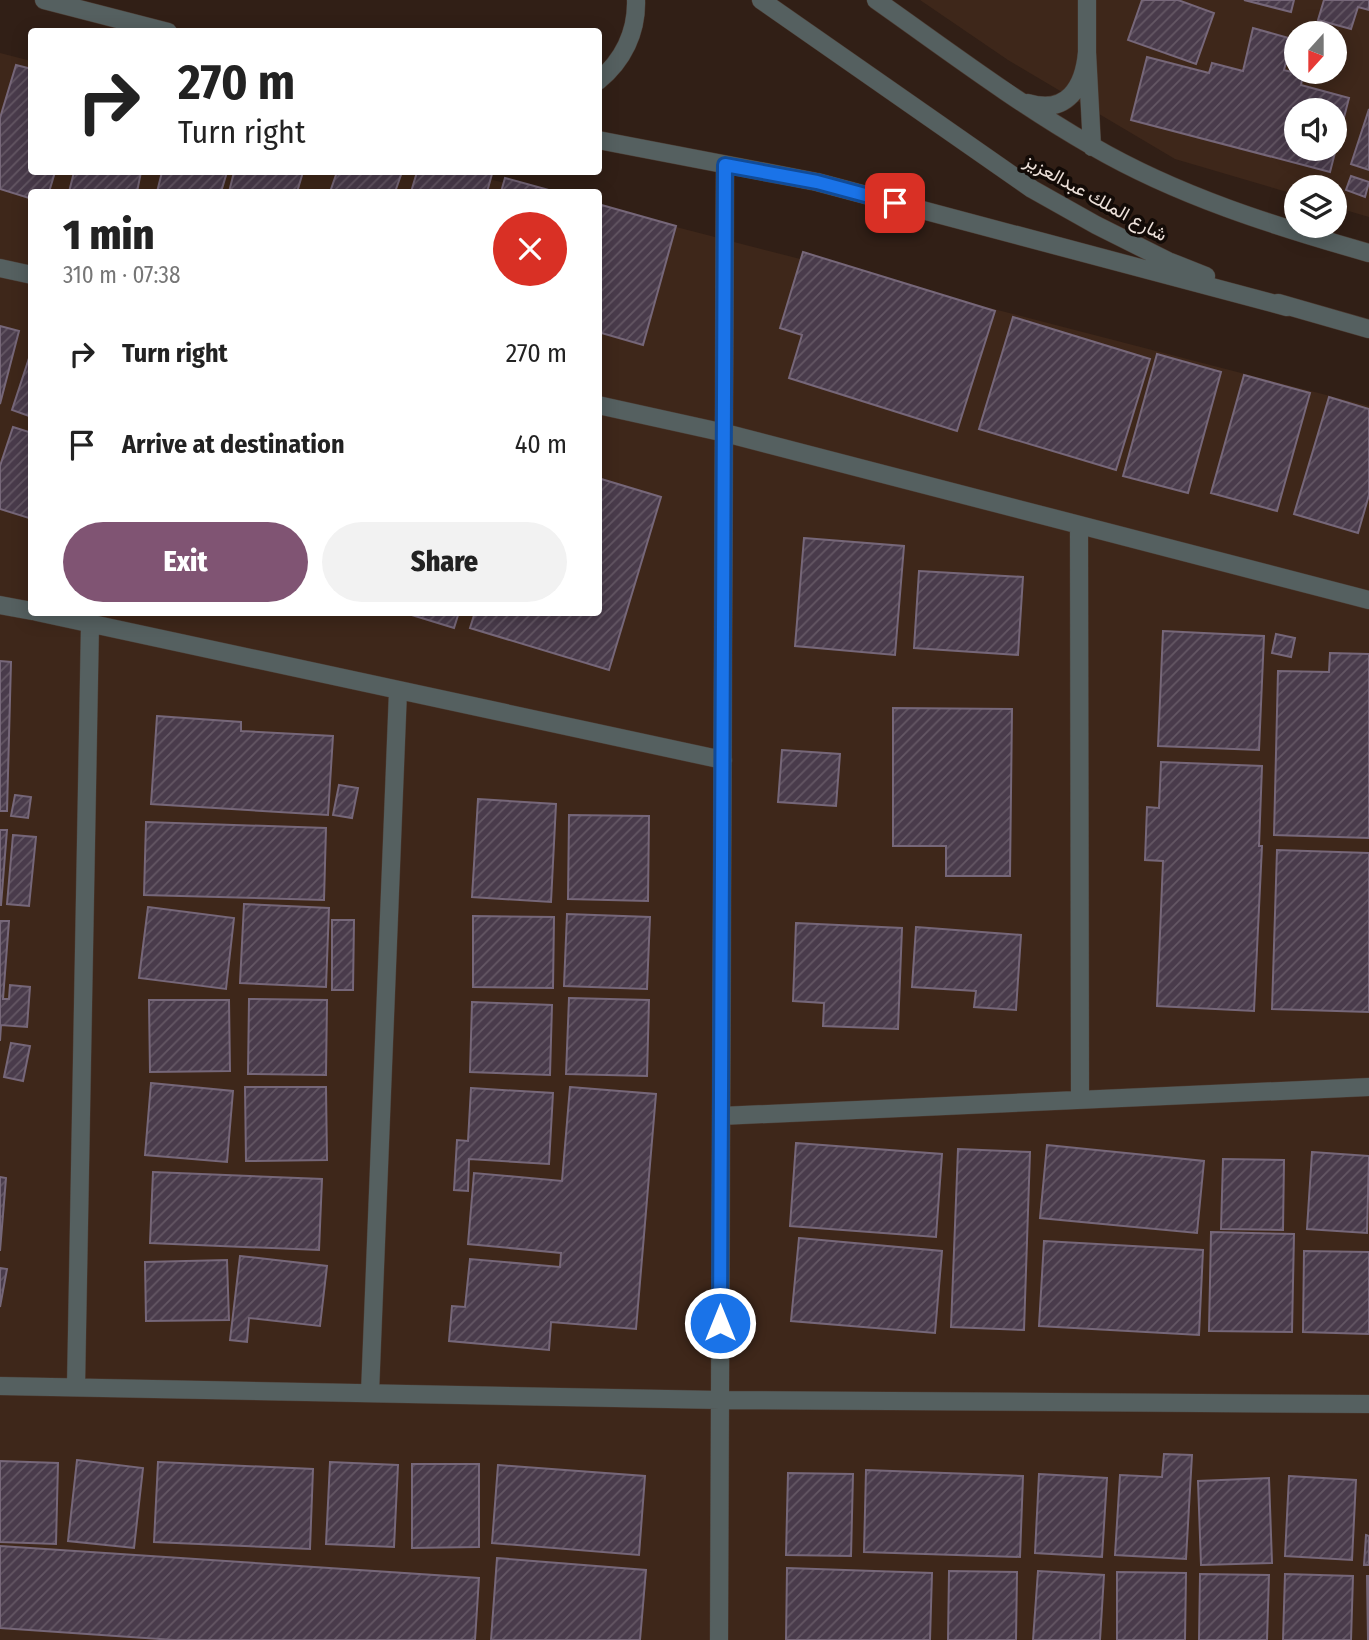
<!DOCTYPE html>
<meta charset="utf-8">
<style>
:root{--surface:#fff;--page:#f2f2f2;--text:#222;--muted:#767676;--accent:#805473}
body{margin:0;font-family:"Fira Sans Condensed",Vazirmatn,sans-serif;background:var(--page);color:var(--text);height:100vh;display:flex;flex-direction:column;font-size:26px;white-space:nowrap}
*{box-sizing:border-box;margin:0}
p{font-size:23px;color:var(--muted)}
.icon{flex:none;width:38px;height:38px;fill:none;stroke:currentColor;stroke-width:2;stroke-linecap:round;stroke-linejoin:round}
.map{position:relative;flex:1;overflow:hidden}
.side{position:absolute;left:28px;top:189px;width:574px;height:427px;display:flex;flex-direction:column;background:var(--surface);border-radius:7px;box-shadow:0 4px 18px #0003}
.side>*{flex:none}
.guide{position:absolute;left:28px;top:28px;width:574px;height:147px;border-radius:7px;box-shadow:0 4px 18px #0003;background:#fff;color:var(--text);overflow:hidden}
.needle{width:46px;rotate:201deg}
.tools{position:absolute;left:1284px;top:21px;display:grid;gap:14px}
.tools a{display:grid;place-items:center;width:63px;height:63px;border-radius:50%;background:var(--surface);box-shadow:0 4px 18px #0003;font-size:35px}
.pin{position:absolute;display:grid;place-items:center;width:60px;height:60px;color:#fff;margin:-30px;border-radius:14px;box-shadow:0 4px 10px #0006}
.me{position:absolute;width:77px;margin:-38px;rotate:0deg;stroke-linejoin:round;filter:drop-shadow(0 0 5px #0008)}
.turn{display:flex;align-items:center;gap:24px;height:147px;padding:0 35px;font-size:32px}
.turn .icon{width:91px;height:91px;stroke-width:2.5}
.turn b{display:block;font-size:49px;line-height:60px}
.round{display:grid;place-items:center;flex:none;width:74px;height:74px;border-radius:37px;background:var(--page)}
.headline{display:flex;align-items:center;justify-content:space-between;height:119px;padding:0 35px}
h1{font-size:42px;font-weight:800;line-height:52px}
.action{display:flex;gap:14px;margin-top:auto;padding:14px 35px}
.action a{flex:1;height:80px;border-radius:42px;background:var(--accent);color:#fff;font-size:28px;font-weight:800;line-height:80px;text-align:center}
.action a+a{background:var(--page);color:var(--text)}
ul{padding:0;list-style:none}
li{display:flex;align-items:center;gap:21px;height:91px;padding:0 35px}
li div{flex:1}
li b{display:block;font-size:26px}
li em{font-style:normal}
.map>svg:first-child{display:block}
.built{fill:#3e271a;fill-rule:evenodd}
.building{fill:url(#building-hatch);stroke:#766779;stroke-width:2;fill-rule:evenodd}
.lines{fill:none;stroke-linecap:round;stroke-linejoin:round}
.minor-casing{stroke:#4b3a31;stroke-width:19}
.minor{stroke:#556060;stroke-width:18}
.route-casing{stroke:#114b97;stroke-width:18}
.route{stroke:#1a73e8;stroke-width:12}
.labels{text-anchor:middle;stroke-width:7;stroke-linejoin:round;paint-order:stroke}
.street-label{font-size:19px;fill:#ede1da;stroke:#130b07}
</style>
<div class="map">
<svg width="1369" height="1640" viewBox="0 0 1369 1640">
<defs>
<pattern id="building-hatch" width="6" height="6" patternUnits="userSpaceOnUse" patternTransform="scale(1.75)"><rect width="6" height="6" fill="#493b4b"/><path d="M-1 1l2-2M0 6l6-6M5 7l2-2" fill="none" stroke="#645764"/></pattern>
</defs>
<rect width="100%" height="100%" fill="#311f16"/>
<path class="built" d="M 920,0 L 1369,0 L 1369,217 L 1335,207 L 1335,187 L 1297,187 L 1297,195 L 1175,159 L 1008,60 ZM 1297,33 L 1335,33 L 1335,72 L 1297,72 ZM 1297,110 L 1335,110 L 1335,149 L 1297,149 Z
M 0,53 L 31,61 L 32,172 L 460,172 L 541,192 L 32,192 L 32,612 L 598,612 L 599,207 L 1369,406 L 1369,1640 L 0,1640 Z"/>
<path class="building" d="M 1142,0 L 1178,0 L 1214,13 L 1196,64 L 1128,40 Z
M 1244,0 L 1294,0 L 1291,12 Z
M 1324,0 L 1369,0 L 1369,10 L 1358,7 L 1351,29 L 1318,20 Z
M 1253,28 L 1292,39 L 1284,70 L 1303,75 L 1301,85 L 1349,98 L 1330,172 L 1131,120 L 1147,57 L 1209,73 L 1212,63 L 1243,71 ZM 1297,110 L 1335,110 L 1335,149 L 1297,149 Z
M 16,65 L 32,69 L 32,172 L 55,172 L 49,192 L 32,192 L 32,199 L 0,189 L 0,118 Z
M 1369,109 L 1369,170 L 1351,164 Z
M 74,172 L 141,172 L 137,192 L 69,192 Z
M 162,172 L 227,172 L 221,192 L 157,192 Z
M 234,172 L 303,172 L 297,192 L 229,192 Z
M 337,172 L 402,172 L 395,192 L 330,192 Z
M 417,172 L 485,172 L 492,174 L 487,192 L 411,192 Z
M 1351,176 L 1369,182 L 1365,197 L 1346,190 Z
M 505,178 L 556,192 L 501,192 Z
M 598,204 L 676,226 L 643,345 L 598,332 Z
M 803,252 L 995,311 L 957,431 L 789,378 L 802,335 L 780,328 Z
M 1013,317 L 1150,359 L 1116,470 L 979,429 Z
M 0,326 L 19,331 L 0,404 Z
M 32,349 L 32,417 L 12,410 Z
M 1157,354 L 1221,372 L 1188,493 L 1123,476 Z
M 1244,375 L 1310,393 L 1277,511 L 1211,493 Z
M 1329,397 L 1369,409 L 1369,495 L 1358,533 L 1294,514 Z
M 13,427 L 32,433 L 32,519 L 0,509 L 0,466 Z
M 598,478 L 661,497 L 609,670 L 470,628 L 475,612 L 598,612 Z
M 804,538 L 904,546 L 895,655 L 795,646 Z
M 919,571 L 1023,577 L 1018,655 L 914,648 Z
M 402,612 L 459,612 L 454,628 Z
M 1163,631 L 1264,636 L 1259,750 L 1158,746 Z
M 1276,634 L 1295,638 L 1291,657 L 1272,653 Z
M 1330,653 L 1369,654 L 1369,838 L 1274,835 L 1278,671 L 1329,672 Z
M 0,661 L 11,662 L 7,811 L 0,811 Z
M 893,708 L 1012,709 L 1010,876 L 946,876 L 946,846 L 893,846 Z
M 157,716 L 241,722 L 241,731 L 333,736 L 328,815 L 151,804 Z
M 782,750 L 840,754 L 836,806 L 778,802 Z
M 1161,762 L 1262,766 L 1259,846 L 1262,846 L 1254,1011 L 1157,1006 L 1163,861 L 1145,860 L 1147,807 L 1159,808 Z
M 339,785 L 358,788 L 352,818 L 333,815 Z
M 15,795 L 31,797 L 28,818 L 11,816 Z
M 478,799 L 556,804 L 551,902 L 472,897 Z
M 569,815 L 649,816 L 648,901 L 568,899 Z
M 146,822 L 326,828 L 324,900 L 144,895 Z
M 0,830 L 7,830 L 1,905 L 0,905 Z
M 13,835 L 36,837 L 29,906 L 7,904 Z
M 1277,850 L 1369,853 L 1369,1012 L 1272,1009 Z
M 244,904 L 329,908 L 326,987 L 240,983 Z
M 148,907 L 234,918 L 226,989 L 139,978 Z
M 567,914 L 650,917 L 647,989 L 564,986 Z
M 473,916 L 554,917 L 553,988 L 473,987 Z
M 332,920 L 354,920 L 353,990 L 332,990 Z
M 0,921 L 9,921 L 3,999 L 9,999 L 10,985 L 30,987 L 27,1027 L 1,1025 L 0,1041 Z
M 796,923 L 902,928 L 898,1029 L 823,1026 L 824,1003 L 793,1001 Z
M 916,927 L 1021,935 L 1016,1010 L 974,1007 L 976,991 L 912,987 Z
M 569,998 L 649,1000 L 647,1076 L 566,1074 Z
M 249,999 L 327,1000 L 326,1075 L 248,1074 Z
M 149,1000 L 229,1000 L 230,1071 L 150,1072 Z
M 472,1002 L 552,1005 L 550,1075 L 470,1072 Z
M 11,1043 L 30,1046 L 23,1081 L 4,1077 Z
M 151,1083 L 233,1091 L 227,1162 L 145,1155 Z
M 245,1087 L 326,1087 L 327,1160 L 246,1161 Z
M 570,1087 L 656,1094 L 636,1329 L 551,1322 L 549,1350 L 449,1341 L 452,1306 L 465,1307 L 470,1259 L 560,1267 L 561,1253 L 468,1244 L 474,1173 L 562,1181 Z
M 471,1088 L 553,1093 L 549,1164 L 469,1159 L 468,1191 L 454,1190 L 457,1140 L 468,1141 Z
M 796,1143 L 942,1154 L 936,1237 L 790,1226 Z
M 1047,1145 L 1204,1161 L 1197,1233 L 1040,1218 Z
M 958,1149 L 1030,1152 L 1024,1330 L 951,1327 Z
M 1312,1152 L 1369,1156 L 1367,1233 L 1307,1229 Z
M 1223,1159 L 1284,1160 L 1283,1230 L 1221,1229 Z
M 153,1172 L 322,1179 L 319,1250 L 150,1243 Z
M 0,1177 L 6,1178 L 0,1251 Z
M 1211,1232 L 1294,1234 L 1292,1332 L 1209,1331 Z
M 799,1238 L 942,1251 L 935,1333 L 791,1321 Z
M 1044,1241 L 1203,1250 L 1199,1335 L 1039,1326 Z
M 1304,1251 L 1369,1252 L 1369,1334 L 1303,1332 Z
M 240,1256 L 327,1266 L 320,1326 L 249,1318 L 247,1342 L 230,1340 Z
M 227,1260 L 229,1320 L 146,1321 L 145,1262 Z
M 0,1268 L 7,1269 L 0,1307 Z
M 1164,1454 L 1192,1455 L 1186,1559 L 1115,1555 L 1120,1475 L 1162,1477 Z
M 77,1460 L 143,1468 L 134,1548 L 68,1541 Z
M 0,1461 L 58,1463 L 56,1544 L 0,1542 Z
M 158,1462 L 313,1469 L 310,1549 L 154,1542 Z
M 330,1462 L 398,1465 L 394,1547 L 326,1544 Z
M 412,1464 L 479,1464 L 479,1547 L 412,1548 Z
M 498,1465 L 645,1476 L 639,1555 L 492,1543 Z
M 866,1470 L 1023,1476 L 1020,1557 L 864,1552 Z
M 788,1473 L 853,1474 L 851,1556 L 786,1555 Z
M 1039,1474 L 1107,1478 L 1102,1557 L 1035,1553 Z
M 1289,1476 L 1356,1480 L 1352,1560 L 1285,1556 Z
M 1269,1478 L 1272,1563 L 1201,1565 L 1198,1481 Z
M 1366,1535 L 1369,1536 L 1369,1565 L 1364,1565 Z
M 0,1546 L 479,1578 L 475,1640 L 174,1640 L 0,1628 Z
M 497,1558 L 646,1570 L 640,1640 L 491,1640 Z
M 787,1568 L 932,1573 L 930,1640 L 786,1640 Z
M 949,1571 L 1017,1572 L 1016,1640 L 948,1640 Z
M 1038,1571 L 1104,1575 L 1100,1640 L 1033,1640 Z
M 1117,1572 L 1186,1573 L 1185,1640 L 1117,1640 Z
M 1200,1574 L 1269,1575 L 1267,1640 L 1199,1640 Z
M 1285,1574 L 1353,1576 L 1351,1640 L 1283,1640 Z
M 1367,1576 L 1369,1576 L 1369,1640 L 1368,1640 Z"/>
<g class="lines">
<g class="minor-casing">
<path id="minor" d="M 44,0 L 168,32
M 761,0 L 1032,189 L 1096,225 L 1168,261 L 1206,276
M 876,0 C 947,50 1017,103 1092,146 C 1178,196 1274,226 1369,253
M 1087,0 L 1087,52
M 598,81 C 623,61 637,32 636,0
M 1028,103 C 1067,115 1084,87 1087,52 L 1092,147
M 598,140 L 817,182 L 1287,307
M 0,268 L 32,275
M 1278,303 L 1369,329
M 598,405 L 725,433 L 1369,600
M 1079,525 L 1080,1100
M 0,605 L 32,611
M 37,612 L 723,760
M 721,1116 L 1369,1087
M 0,1386 L 720,1400 L 1369,1404
M 76,1387 L 90,624
M 370,1393 L 398,691
M 719,1640 L 725,165"/>
</g>
<use href="#minor" class="minor"/>
</g>
<g class="lines">
<g class="route-casing">
<path id="route" d="M 720,1323 L 725,165 L 817,182 L 895,203"/>
</g>
<use href="#route" class="route"/>
</g>
<g class="labels">
<g class="street-label">
<text transform="translate(1096 197) rotate(29)" y="7">شارع الملك عبدالعزيز</text>
</g>
</g>
</svg>
<div class="tools">
<a><svg class="needle" viewBox="-14 -14 28 28"><path d="M0-13l5 13h-10z" fill="#e53935"/><path d="M0 13l5-13h-10z" fill="#767676"/></svg></a>
<a><svg class="icon" aria-label="sound" viewBox="0 0 24 24"><path d="M4 9h4l5-4v14l-5-4H4zM17 9q2 3 0 6"/></svg></a>
<a><svg class="icon" aria-label="layers" viewBox="0 0 24 24"><path d="M12 4l9 5-9 5-9-5zM3 14l9 5 9-5"/></svg></a>
</div>
<div class="pin" style="left:895px;top:203px;background:#d93025"><svg class="icon" aria-label="arrive" viewBox="0 0 24 24"><path d="M6 21V4h12l-3 4 3 4H6"/></svg></div>
<svg class="me" style="left:720px;top:1323px" viewBox="-20 -20 40 40"><circle r="17" fill="#1a73e8" stroke="#fff" stroke-width="3"/><path d="M0-11L8 9 0 5-8 9z" fill="#fff"/></svg>
<div class="guide">
<div class="turn"><svg class="icon" aria-label="right" viewBox="0 0 24 24"><path d="M7 20v-9h11M14 6l5 5-5 5"/></svg><div><b>270 m</b>Turn right</div></div>
</div>
<section class="side">
<div class="headline"><div><h1>1 min</h1><p>310 m · 07:38</p></div><a class="round" style="background:#d93025;color:#fff"><svg class="icon" aria-label="close" viewBox="0 0 24 24"><path d="M6 6l12 12M18 6L6 18"/></svg></a></div>
<ul>
<li><svg class="icon" aria-label="right" viewBox="0 0 24 24"><path d="M7 20v-9h11M14 6l5 5-5 5"/></svg><div><b>Turn right</b></div><em>270 m</em></li>
<li><svg class="icon" aria-label="arrive" viewBox="0 0 24 24"><path d="M6 21V4h12l-3 4 3 4H6"/></svg><div><b>Arrive at destination</b></div><em>40 m</em></li>
</ul>
<div class="action"><a>Exit</a><a>Share</a></div>
</section>
</div>
